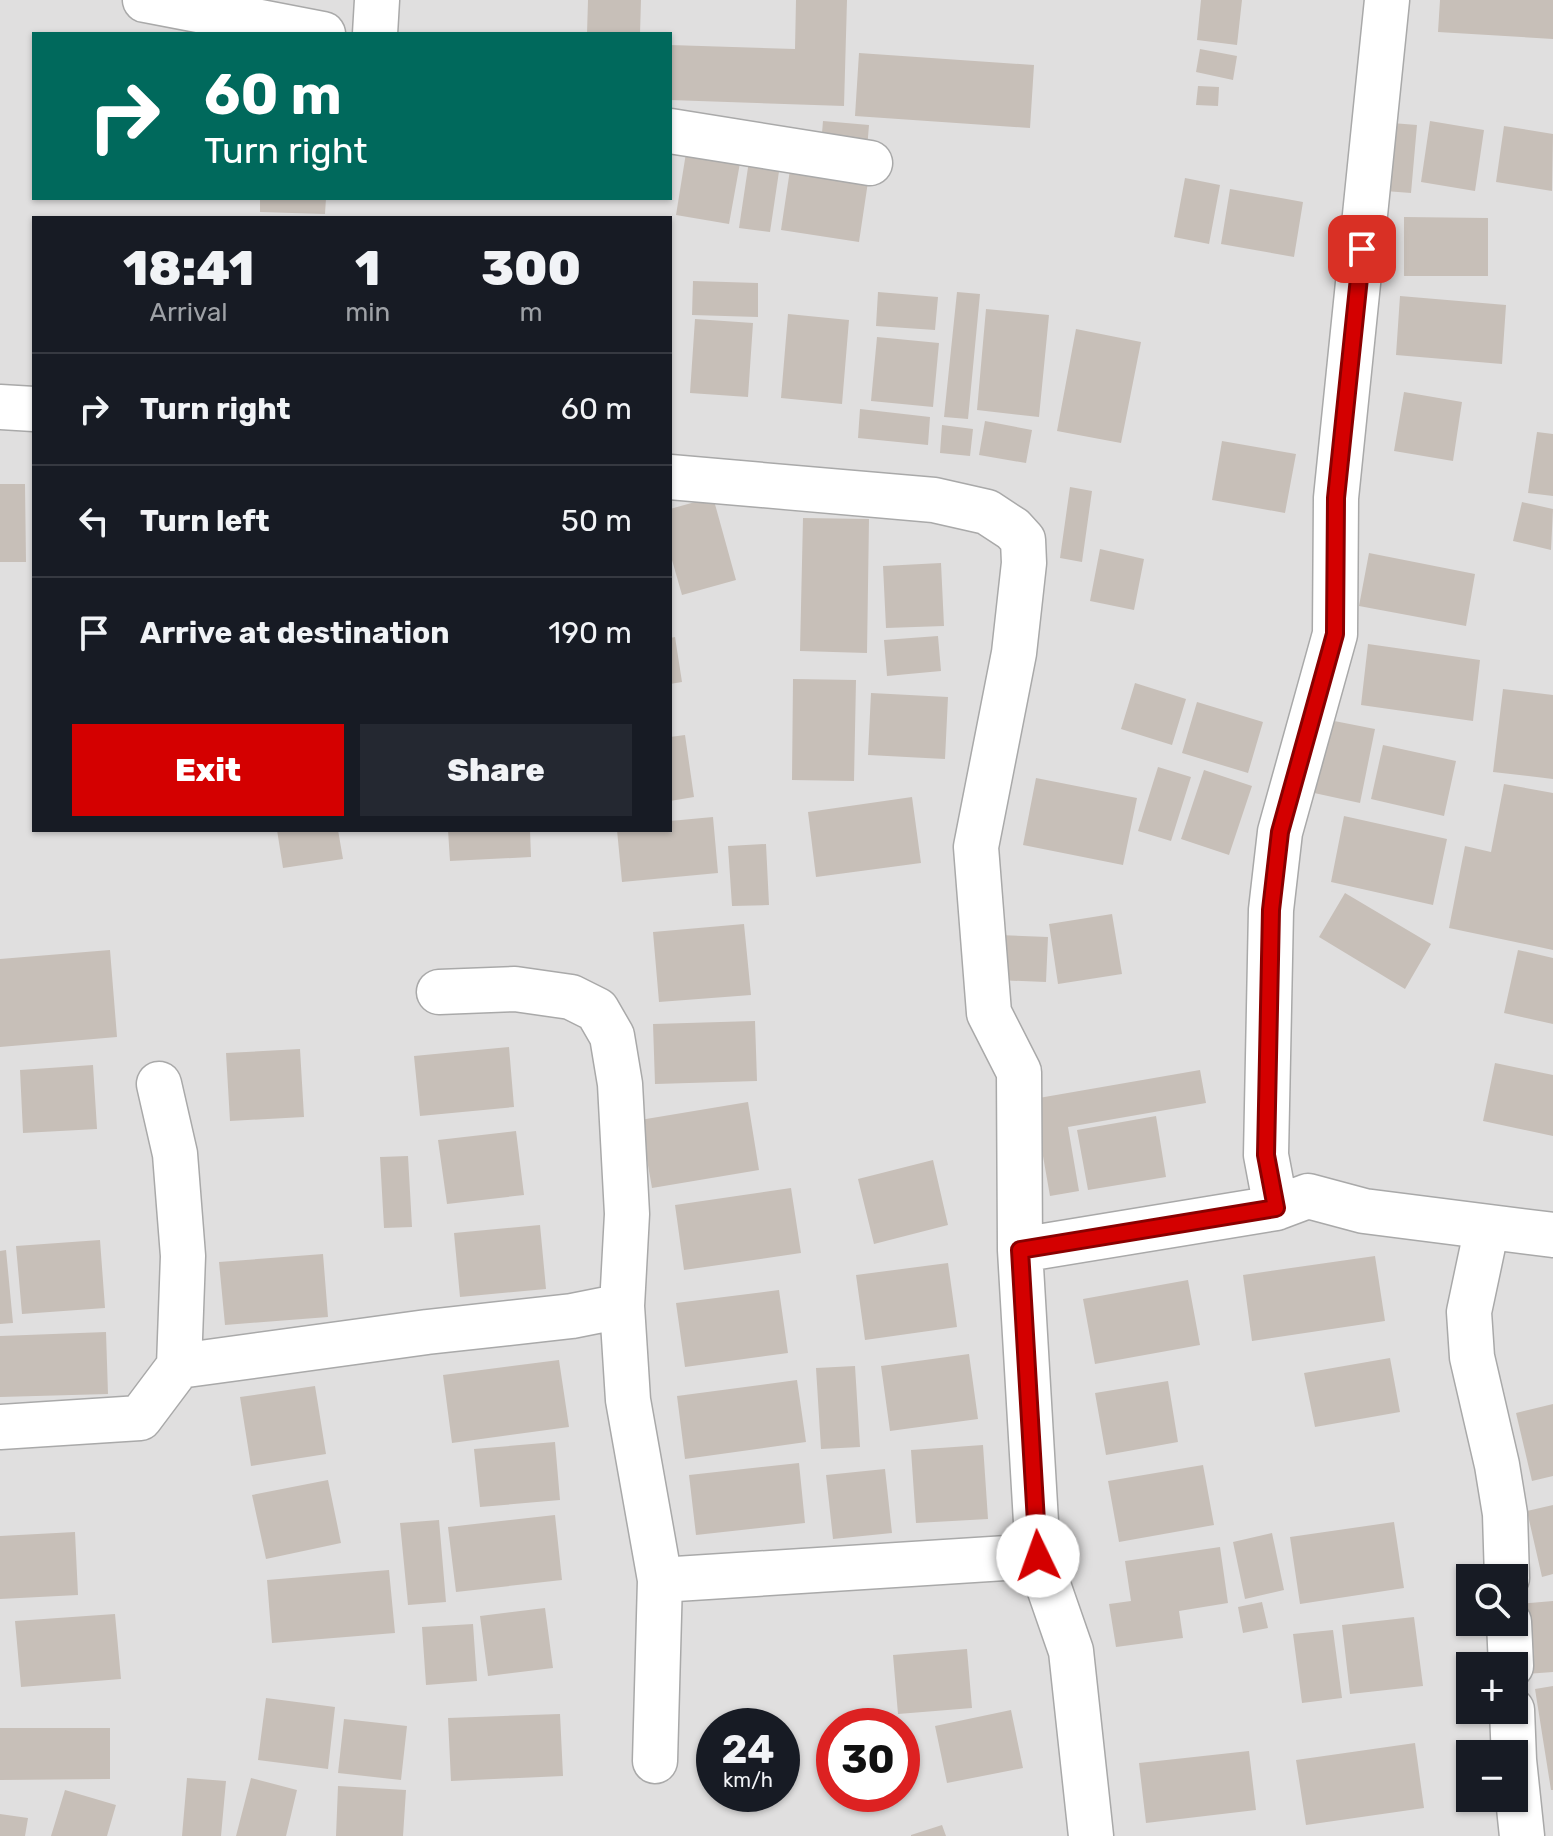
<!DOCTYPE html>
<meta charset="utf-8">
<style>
:root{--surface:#171b24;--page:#242831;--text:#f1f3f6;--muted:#9ea1a6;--line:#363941;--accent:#d40000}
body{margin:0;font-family:Rubik,sans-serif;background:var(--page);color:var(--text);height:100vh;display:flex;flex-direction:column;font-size:30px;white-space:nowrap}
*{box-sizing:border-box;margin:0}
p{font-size:26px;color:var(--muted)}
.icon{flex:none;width:44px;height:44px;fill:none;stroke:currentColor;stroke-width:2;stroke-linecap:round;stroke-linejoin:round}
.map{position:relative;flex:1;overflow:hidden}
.side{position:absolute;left:32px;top:216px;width:640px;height:616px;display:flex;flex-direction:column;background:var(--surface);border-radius:0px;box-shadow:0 2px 6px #0004}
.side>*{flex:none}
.banner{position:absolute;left:32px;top:32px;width:640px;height:168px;border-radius:0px;box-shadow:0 2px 6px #0004;background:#00695c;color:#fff;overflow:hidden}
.controls{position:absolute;left:1456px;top:1564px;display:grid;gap:16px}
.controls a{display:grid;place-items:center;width:72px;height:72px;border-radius:0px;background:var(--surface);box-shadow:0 2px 6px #0004;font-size:40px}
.speed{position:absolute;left:696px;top:1708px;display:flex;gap:16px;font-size:40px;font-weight:700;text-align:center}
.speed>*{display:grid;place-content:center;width:104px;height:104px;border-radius:50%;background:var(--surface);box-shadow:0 2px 6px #0004;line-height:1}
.speed small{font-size:20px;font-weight:400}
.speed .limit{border:12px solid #d22;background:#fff;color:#111}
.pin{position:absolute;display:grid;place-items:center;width:68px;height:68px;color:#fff;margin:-34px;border-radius:16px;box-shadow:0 4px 12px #0006}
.me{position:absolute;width:88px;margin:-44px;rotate:357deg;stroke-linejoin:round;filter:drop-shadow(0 0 6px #0008)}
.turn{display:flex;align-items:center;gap:28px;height:168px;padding:0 40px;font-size:36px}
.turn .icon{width:104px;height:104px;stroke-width:2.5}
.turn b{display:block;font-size:56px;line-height:68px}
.eta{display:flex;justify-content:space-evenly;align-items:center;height:136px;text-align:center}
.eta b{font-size:48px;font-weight:800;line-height:56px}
.primary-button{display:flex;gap:16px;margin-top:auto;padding:16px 40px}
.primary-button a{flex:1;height:92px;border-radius:0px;background:var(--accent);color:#fff;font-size:32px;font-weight:800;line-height:92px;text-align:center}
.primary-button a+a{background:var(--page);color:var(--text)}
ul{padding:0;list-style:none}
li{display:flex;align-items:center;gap:24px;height:112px;padding:0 40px;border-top:2px solid var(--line)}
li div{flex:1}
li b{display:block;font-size:30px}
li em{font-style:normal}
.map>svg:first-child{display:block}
.residential{fill:#e0dfdf;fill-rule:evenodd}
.building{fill:#c7bfb8}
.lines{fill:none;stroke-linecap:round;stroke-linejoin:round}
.minor-casing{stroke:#a9a9a9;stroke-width:47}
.minor{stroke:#fff;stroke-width:44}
.route-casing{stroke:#8a0000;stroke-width:20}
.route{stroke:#d40000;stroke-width:14}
</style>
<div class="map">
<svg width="1553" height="1836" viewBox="0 0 1553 1836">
<rect width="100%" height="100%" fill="#f2efe9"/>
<path class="residential" d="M 0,0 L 1553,0 L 1553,1836 L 0,1836 ZM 34,34 L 670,34 L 670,198 L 34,198 ZM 34,218 L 670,218 L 670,830 L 34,830 ZM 1470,1578 L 1514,1578 L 1514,1622 L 1470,1622 ZM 1470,1666 L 1514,1666 L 1514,1710 L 1470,1710 ZM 714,1726 L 782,1726 L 782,1794 L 714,1794 ZM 834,1726 L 902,1726 L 902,1794 L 834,1794 ZM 1470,1754 L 1514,1754 L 1514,1798 L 1470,1798 Z"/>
<path class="building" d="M 588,0 L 641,0 L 640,34 L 587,34 Z
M 796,0 L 847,0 L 844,106 L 670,100 L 670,45 L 795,49 Z
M 1201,0 L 1242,0 L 1237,45 L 1197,40 Z
M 1440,0 L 1553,0 L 1553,39 L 1438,32 Z
M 1200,49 L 1237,56 L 1233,80 L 1196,72 Z
M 859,53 L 1034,65 L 1030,128 L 855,116 Z
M 1198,86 L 1219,87 L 1218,106 L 1196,105 Z
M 823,121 L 869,125 L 867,149 L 821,145 Z
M 1430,121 L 1484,130 L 1475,191 L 1421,182 Z
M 1392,123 L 1417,125 L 1411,193 L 1385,191 Z
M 1504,126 L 1553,134 L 1552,191 L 1496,182 Z
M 686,153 L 740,163 L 729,224 L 676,215 Z
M 750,154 L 781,158 L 770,232 L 739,228 Z
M 791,163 L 869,175 L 859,242 L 781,230 Z
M 1185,178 L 1220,185 L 1209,244 L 1174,237 Z
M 1230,189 L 1303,202 L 1294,257 L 1221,244 Z
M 260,198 L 326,198 L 325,214 L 260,212 Z
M 1404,217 L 1488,218 L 1488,276 L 1404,276 Z
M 693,281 L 758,283 L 758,317 L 692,315 Z
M 878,292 L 938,297 L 935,330 L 876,326 Z
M 957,292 L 980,294 L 968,419 L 944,417 Z
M 1400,296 L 1506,305 L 1502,364 L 1396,355 Z
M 986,309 L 1049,315 L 1039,417 L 977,410 Z
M 788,314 L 849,320 L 842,404 L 781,398 Z
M 695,319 L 753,323 L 748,397 L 690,393 Z
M 1076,329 L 1141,342 L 1121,443 L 1057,431 Z
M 877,337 L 939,343 L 933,407 L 871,401 Z
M 1404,392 L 1462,402 L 1453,461 L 1394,451 Z
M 860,409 L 930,417 L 928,445 L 858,438 Z
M 985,421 L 1032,430 L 1026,463 L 979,455 Z
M 942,425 L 973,429 L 970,456 L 940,453 Z
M 1537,432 L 1553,434 L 1553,496 L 1528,493 Z
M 1222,441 L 1296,454 L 1285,513 L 1212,500 Z
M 0,484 L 25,484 L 26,562 L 0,562 Z
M 1070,487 L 1092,491 L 1082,562 L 1060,558 Z
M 713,497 L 736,580 L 682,595 L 670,553 L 670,509 Z
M 1522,502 L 1553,509 L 1551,550 L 1513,541 Z
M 803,518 L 869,519 L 867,653 L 800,651 Z
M 1100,549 L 1144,559 L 1134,610 L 1090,601 Z
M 1369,553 L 1475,574 L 1466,626 L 1359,606 Z
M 941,563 L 944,626 L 886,628 L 883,566 Z
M 938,636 L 941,671 L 887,676 L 884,640 Z
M 675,637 L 682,682 L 670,684 L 670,638 Z
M 1368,644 L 1480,660 L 1473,721 L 1361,705 Z
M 793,679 L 856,680 L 854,781 L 792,780 Z
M 1135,683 L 1186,699 L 1172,745 L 1121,729 Z
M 1503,689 L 1553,695 L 1553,779 L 1493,772 Z
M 871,693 L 948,697 L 945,759 L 868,755 Z
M 1197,702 L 1263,722 L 1248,773 L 1182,753 Z
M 1319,718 L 1375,729 L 1360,803 L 1305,791 Z
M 685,735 L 694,797 L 670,801 L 670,737 Z
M 1383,745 L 1456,761 L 1444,816 L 1371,799 Z
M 1158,767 L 1191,777 L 1171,841 L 1138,831 Z
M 1204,770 L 1252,786 L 1229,855 L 1181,839 Z
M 1036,778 L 1137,798 L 1123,865 L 1023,845 Z
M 1504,784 L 1553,793 L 1553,950 L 1449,928 L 1465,846 L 1491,852 Z
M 912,797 L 921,863 L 816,877 L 808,812 Z
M 1344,816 L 1447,839 L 1433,905 L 1331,882 Z
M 713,817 L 718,873 L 622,882 L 617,830 L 670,830 L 670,821 Z
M 277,830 L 338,830 L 343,859 L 283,868 Z
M 448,830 L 530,830 L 531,857 L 450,861 Z
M 766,844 L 769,905 L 732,906 L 728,846 Z
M 1345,893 L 1431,944 L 1405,989 L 1319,937 Z
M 1112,914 L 1122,974 L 1058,984 L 1049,924 Z
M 744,924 L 751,995 L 659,1002 L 653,932 Z
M 998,935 L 1048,937 L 1046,982 L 996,980 Z
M 110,950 L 117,1037 L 0,1047 L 0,959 Z
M 1518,950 L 1553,958 L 1553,1024 L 1504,1013 Z
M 755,1021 L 757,1081 L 655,1084 L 653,1024 Z
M 509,1047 L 514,1107 L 420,1116 L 414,1056 Z
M 300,1049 L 304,1117 L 230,1121 L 226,1053 Z
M 1495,1063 L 1553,1075 L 1553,1136 L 1483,1121 Z
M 93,1065 L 97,1129 L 23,1133 L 20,1070 Z
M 1200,1070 L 1206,1103 L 1068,1127 L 1079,1191 L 1050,1196 L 1033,1099 Z
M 748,1102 L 759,1170 L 652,1188 L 640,1120 Z
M 1156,1116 L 1166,1177 L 1088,1190 L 1077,1130 Z
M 516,1131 L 524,1195 L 447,1204 L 438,1140 Z
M 408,1156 L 412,1227 L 384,1228 L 380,1157 Z
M 933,1160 L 948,1225 L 874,1244 L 858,1179 Z
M 791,1188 L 801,1253 L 684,1270 L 675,1205 Z
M 540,1225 L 546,1289 L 460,1297 L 454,1233 Z
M 100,1240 L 105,1308 L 22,1314 L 16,1246 Z
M 6,1250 L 13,1323 L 0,1324 L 0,1251 Z
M 323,1254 L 328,1317 L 225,1325 L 219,1262 Z
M 1375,1256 L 1385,1321 L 1252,1341 L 1243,1275 Z
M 948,1263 L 957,1327 L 865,1340 L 856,1275 Z
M 1188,1280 L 1200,1345 L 1095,1364 L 1083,1299 Z
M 779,1290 L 788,1353 L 685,1367 L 676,1303 Z
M 106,1332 L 108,1394 L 0,1397 L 0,1336 Z
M 969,1354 L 978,1419 L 890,1431 L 881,1366 Z
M 1390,1358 L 1400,1412 L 1315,1427 L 1304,1373 Z
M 559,1360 L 569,1427 L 452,1443 L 443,1375 Z
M 855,1366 L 860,1447 L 821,1449 L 816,1368 Z
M 797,1380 L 806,1442 L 685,1459 L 677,1396 Z
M 1168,1381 L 1178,1442 L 1106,1455 L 1095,1393 Z
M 315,1386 L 326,1454 L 251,1466 L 240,1397 Z
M 1553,1404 L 1553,1476 L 1532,1481 L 1516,1413 Z
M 555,1442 L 560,1500 L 480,1507 L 474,1449 Z
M 983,1445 L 988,1519 L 916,1523 L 911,1450 Z
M 799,1463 L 805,1523 L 696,1535 L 689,1475 Z
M 1203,1465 L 1214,1525 L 1119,1542 L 1108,1481 Z
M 885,1469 L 892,1533 L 833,1539 L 826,1475 Z
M 328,1480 L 341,1543 L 266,1559 L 252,1495 Z
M 1553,1505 L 1553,1574 L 1542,1577 L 1527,1511 Z
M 555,1515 L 562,1580 L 456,1592 L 448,1527 Z
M 439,1520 L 446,1602 L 408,1605 L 400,1523 Z
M 1394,1522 L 1404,1588 L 1300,1604 L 1290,1537 Z
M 75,1532 L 78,1595 L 0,1599 L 0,1536 Z
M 1272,1533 L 1284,1590 L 1245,1599 L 1233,1542 Z
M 1220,1547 L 1228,1603 L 1179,1611 L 1183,1638 L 1116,1647 L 1109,1604 L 1131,1601 L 1125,1561 Z
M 389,1570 L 395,1633 L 272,1643 L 267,1580 Z
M 1553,1601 L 1553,1672 L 1526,1674 L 1519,1604 Z
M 1262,1602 L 1268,1628 L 1243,1633 L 1238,1607 Z
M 545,1608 L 553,1668 L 488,1676 L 480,1616 Z
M 115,1614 L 121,1679 L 21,1687 L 15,1621 Z
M 1414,1617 L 1423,1686 L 1350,1694 L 1342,1625 Z
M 473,1624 L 477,1681 L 426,1685 L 422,1627 Z
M 1333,1630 L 1342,1698 L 1302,1703 L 1293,1634 Z
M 967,1649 L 972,1708 L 898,1714 L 893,1655 Z
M 1553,1686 L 1553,1790 L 1551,1790 L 1535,1689 Z
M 266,1698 L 335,1707 L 328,1769 L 258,1760 Z
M 1011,1710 L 1023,1768 L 947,1783 L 935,1726 Z
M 560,1714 L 563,1776 L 451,1781 L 448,1718 Z
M 344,1719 L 407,1726 L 401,1780 L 338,1773 Z
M 0,1728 L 110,1728 L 110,1779 L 0,1780 Z
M 1415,1743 L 1424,1808 L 1306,1825 L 1296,1760 Z
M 1249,1751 L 1256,1810 L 1146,1823 L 1139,1763 Z
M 187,1778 L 226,1781 L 221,1836 L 182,1836 Z
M 251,1778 L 297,1790 L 286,1836 L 236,1836 Z
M 338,1786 L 406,1790 L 403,1836 L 336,1836 Z
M 65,1790 L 116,1805 L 107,1836 L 51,1836 Z
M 0,1814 L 28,1818 L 25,1836 L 0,1836 Z
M 942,1825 L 946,1836 L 911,1836 L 911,1835 Z"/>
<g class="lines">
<g class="minor-casing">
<path id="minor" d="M 145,0 L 323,34
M 375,34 L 377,0
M 670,131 L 870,163
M 0,407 L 34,409
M 670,477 L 934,500 L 987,512 L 1013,529 L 1023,540 L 1024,563 L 1014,653 L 976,847 L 989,1013 L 1019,1072 L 1020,1250 L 1038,1556 L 1071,1651 L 1091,1836
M 439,992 L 515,989 L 571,997 L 597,1010 L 612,1036 L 620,1084 L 627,1214 L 622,1306 L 628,1400 L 660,1580 L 1038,1556
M 1276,1208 L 1266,1155 L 1271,910 L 1280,832 L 1335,634 L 1336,498 L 1387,0
M 1487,1227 L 1469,1312 L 1472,1357 L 1497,1465 L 1505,1514 L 1507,1578
M 1020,1250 L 1276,1208 L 1308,1196 L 1364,1211 L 1553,1235
M 179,1366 L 427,1332 L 572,1316 L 622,1306
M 0,1427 L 140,1418 L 179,1366 L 183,1256 L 175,1154 L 159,1084
M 1509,1622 L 1511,1666
M 1512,1710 L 1514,1760 L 1522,1836
M 655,1761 L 660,1580"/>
</g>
<use href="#minor" class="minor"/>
</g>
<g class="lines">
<g class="route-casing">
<path id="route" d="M 1038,1556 L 1020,1250 L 1276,1208 L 1266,1155 L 1271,910 L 1280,832 L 1335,634 L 1336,498 L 1362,249"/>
</g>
<use href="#route" class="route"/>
</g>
</svg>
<div class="controls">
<a><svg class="icon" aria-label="search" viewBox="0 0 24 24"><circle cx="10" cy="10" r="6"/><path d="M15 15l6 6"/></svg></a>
<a>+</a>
<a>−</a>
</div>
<div class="speed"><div>24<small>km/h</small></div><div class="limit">30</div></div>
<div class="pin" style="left:1362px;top:249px;background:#d93025"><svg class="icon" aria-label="arrive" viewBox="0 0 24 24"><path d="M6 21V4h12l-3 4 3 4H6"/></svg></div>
<svg class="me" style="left:1038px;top:1556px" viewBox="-20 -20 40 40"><circle r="19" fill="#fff"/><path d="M0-13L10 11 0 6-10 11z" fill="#d40000"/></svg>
<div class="banner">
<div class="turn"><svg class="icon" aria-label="right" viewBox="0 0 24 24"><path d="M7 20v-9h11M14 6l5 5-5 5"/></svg><div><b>60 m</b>Turn right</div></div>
</div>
<section class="side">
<div class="eta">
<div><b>18:41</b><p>Arrival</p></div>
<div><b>1</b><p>min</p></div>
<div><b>300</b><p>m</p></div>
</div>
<ul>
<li><svg class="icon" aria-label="right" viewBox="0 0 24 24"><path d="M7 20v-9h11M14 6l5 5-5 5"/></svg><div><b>Turn right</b></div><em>60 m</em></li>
<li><svg class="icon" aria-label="left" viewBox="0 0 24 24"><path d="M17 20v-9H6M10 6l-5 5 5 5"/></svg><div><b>Turn left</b></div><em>50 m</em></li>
<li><svg class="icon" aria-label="arrive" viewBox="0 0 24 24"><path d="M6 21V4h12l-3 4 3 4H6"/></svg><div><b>Arrive at destination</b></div><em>190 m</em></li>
</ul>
<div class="primary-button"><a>Exit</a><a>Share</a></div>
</section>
</div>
